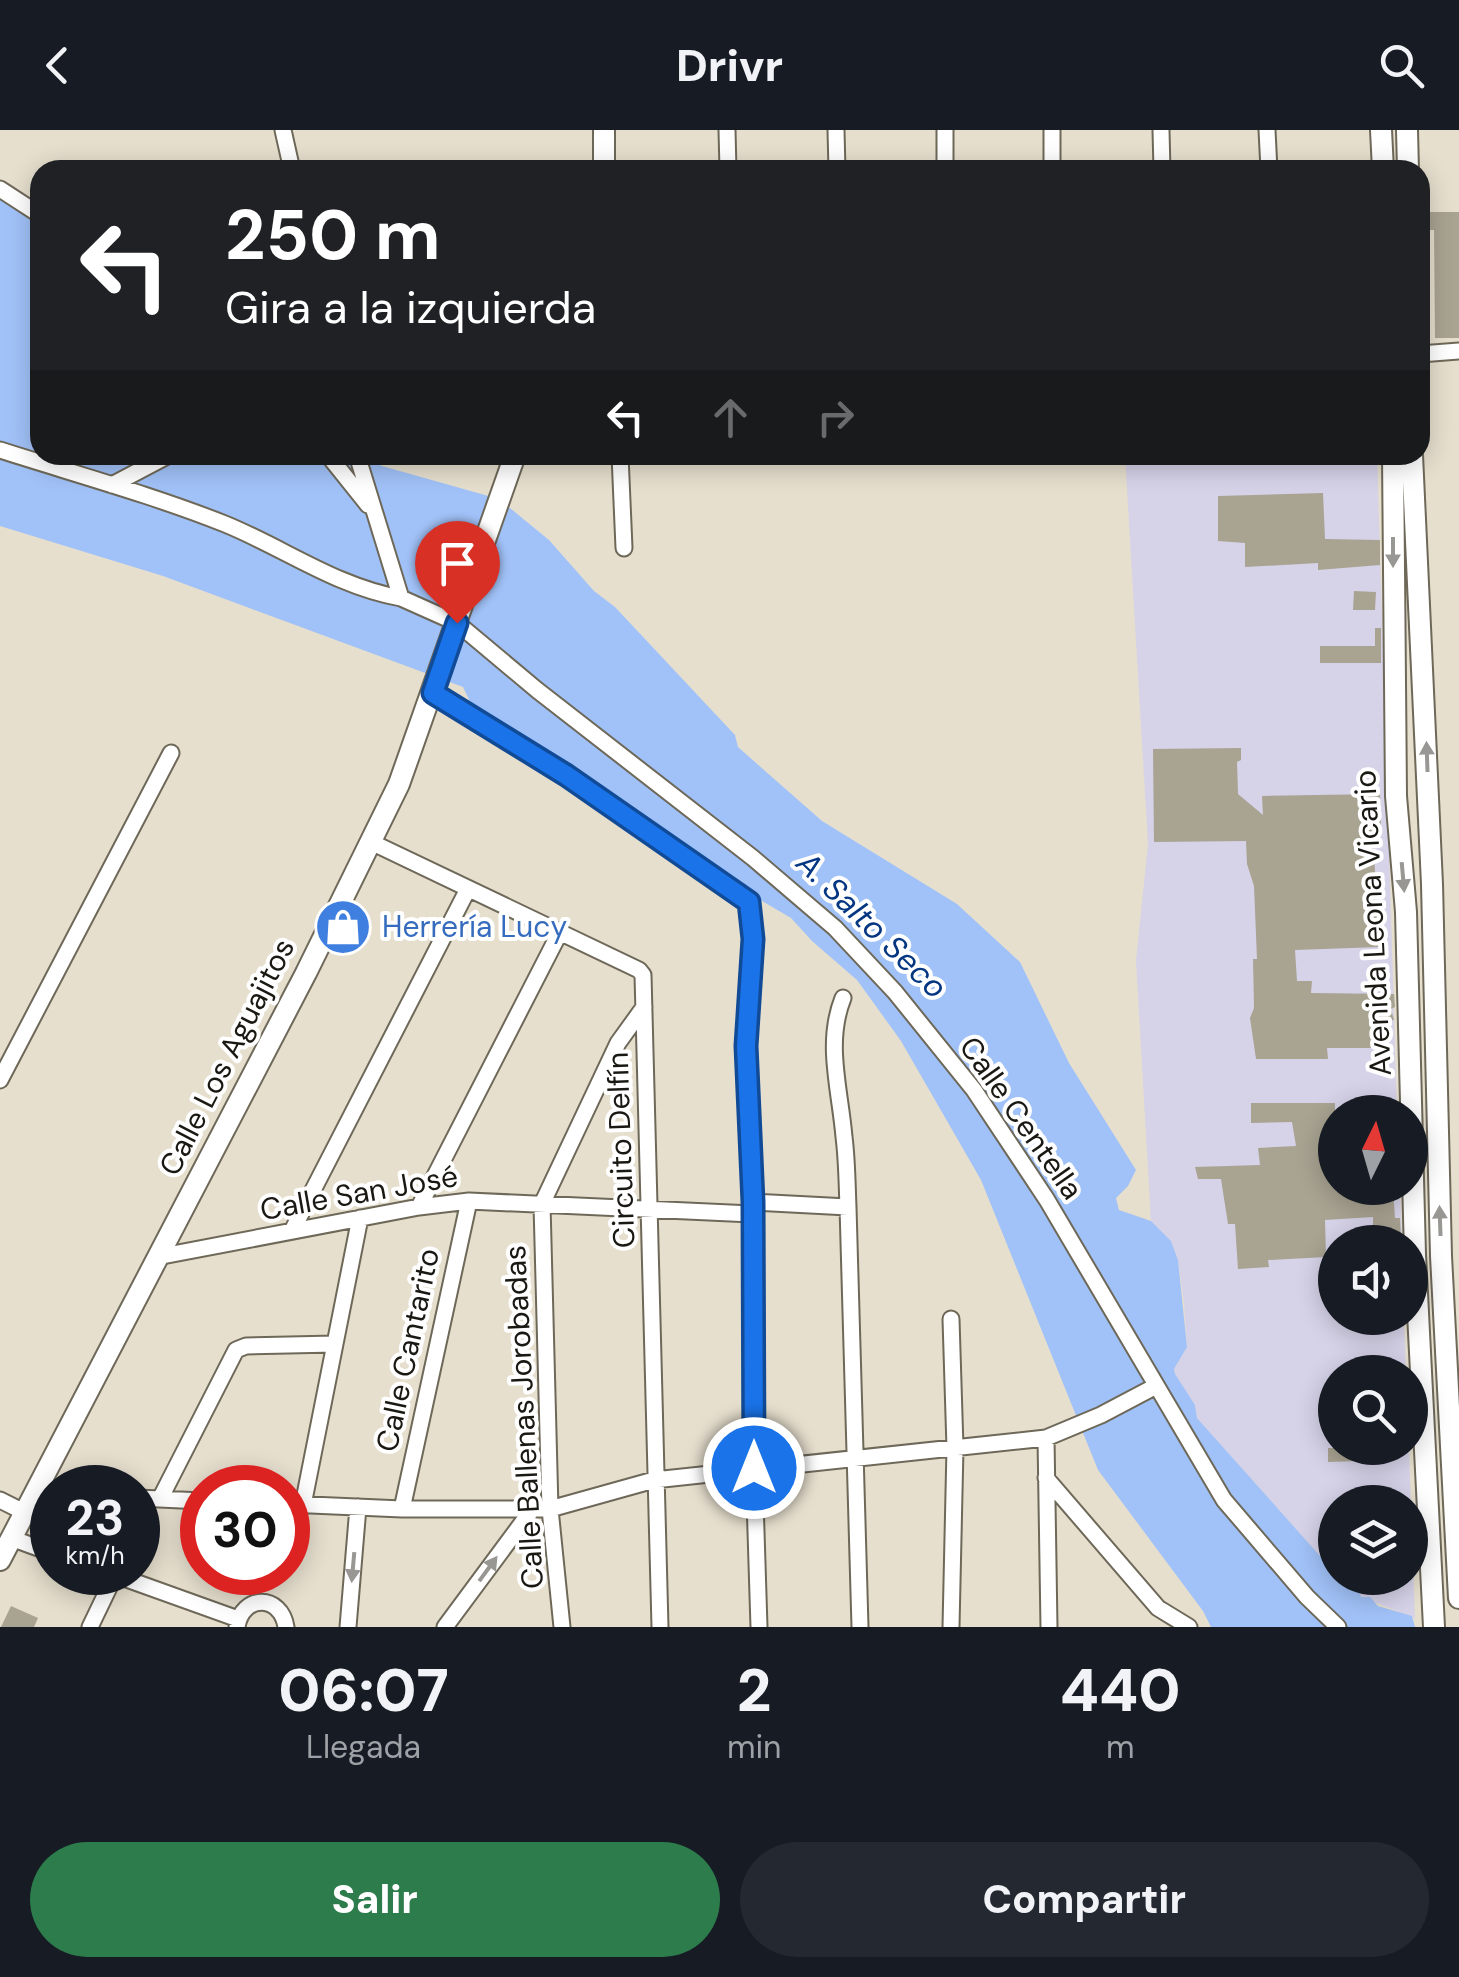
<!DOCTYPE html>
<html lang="es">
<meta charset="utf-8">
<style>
:root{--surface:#171b24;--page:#242831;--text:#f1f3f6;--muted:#9ea1a6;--accent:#2c7c4c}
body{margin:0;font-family:"DM Sans",sans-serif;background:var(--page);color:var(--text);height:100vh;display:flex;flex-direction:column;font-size:38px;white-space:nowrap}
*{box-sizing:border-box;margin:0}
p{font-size:32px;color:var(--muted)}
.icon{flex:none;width:55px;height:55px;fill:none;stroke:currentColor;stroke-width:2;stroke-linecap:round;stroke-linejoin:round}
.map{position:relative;height:1497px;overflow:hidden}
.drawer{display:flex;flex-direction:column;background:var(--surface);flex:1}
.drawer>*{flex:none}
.top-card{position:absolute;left:30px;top:30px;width:1400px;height:305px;border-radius:30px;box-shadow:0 5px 25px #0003;background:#202124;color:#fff;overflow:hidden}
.needle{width:65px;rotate:5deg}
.controls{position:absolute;left:1318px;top:965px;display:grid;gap:20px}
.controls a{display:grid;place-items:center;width:110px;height:110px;border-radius:50%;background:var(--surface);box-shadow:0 5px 25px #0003;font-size:50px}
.speed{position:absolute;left:30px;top:1335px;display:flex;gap:20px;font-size:50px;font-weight:700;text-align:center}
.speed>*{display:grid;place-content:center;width:130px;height:130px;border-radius:50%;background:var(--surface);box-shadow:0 5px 25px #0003;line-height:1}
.speed small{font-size:25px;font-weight:400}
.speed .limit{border:15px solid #d22;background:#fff;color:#111}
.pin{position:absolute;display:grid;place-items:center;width:85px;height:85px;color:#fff;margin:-102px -42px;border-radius:50% 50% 50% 0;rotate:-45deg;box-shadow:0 0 10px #0007}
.pin .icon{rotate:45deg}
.me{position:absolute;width:110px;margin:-55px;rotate:0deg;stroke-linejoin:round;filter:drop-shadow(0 0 8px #0008)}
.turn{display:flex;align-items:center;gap:35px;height:210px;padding:0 30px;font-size:45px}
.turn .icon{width:130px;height:130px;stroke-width:2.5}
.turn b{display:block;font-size:70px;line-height:85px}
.lanes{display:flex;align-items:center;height:95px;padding:0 30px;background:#0003;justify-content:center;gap:50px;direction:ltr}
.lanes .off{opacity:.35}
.eta{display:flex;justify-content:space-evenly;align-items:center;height:170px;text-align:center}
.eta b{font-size:60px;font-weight:800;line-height:70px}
.cta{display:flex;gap:20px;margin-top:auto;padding:20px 30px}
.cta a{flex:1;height:115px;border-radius:60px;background:var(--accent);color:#fff;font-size:40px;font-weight:800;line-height:115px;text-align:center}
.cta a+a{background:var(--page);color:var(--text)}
header{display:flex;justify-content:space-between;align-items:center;height:130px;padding:0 30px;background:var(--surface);font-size:45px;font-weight:800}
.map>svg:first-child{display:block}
.industrial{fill:#d6d2e8}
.water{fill:#a1c2f8}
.building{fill:#a9a392}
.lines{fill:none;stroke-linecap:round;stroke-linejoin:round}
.street-casing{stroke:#6e6859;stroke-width:19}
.secondary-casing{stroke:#6e6859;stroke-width:24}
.street{stroke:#fff;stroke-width:15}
.secondary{stroke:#fff;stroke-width:20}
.oneway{fill:#989794}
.route-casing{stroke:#114b97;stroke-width:25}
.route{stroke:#1a73e8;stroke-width:18}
.labels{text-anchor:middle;stroke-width:8;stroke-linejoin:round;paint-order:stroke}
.street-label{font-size:30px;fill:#1a1812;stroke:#fff}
.shop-label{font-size:30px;fill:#366cbe;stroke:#fff;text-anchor:start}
.water-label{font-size:32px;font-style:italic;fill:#043682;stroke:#fff}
</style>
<header><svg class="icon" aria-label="back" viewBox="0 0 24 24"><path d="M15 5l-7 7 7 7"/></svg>Drivr<svg class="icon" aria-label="search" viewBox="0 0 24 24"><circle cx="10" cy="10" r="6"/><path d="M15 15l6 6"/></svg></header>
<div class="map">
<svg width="1459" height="1497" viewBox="0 0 1459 1497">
<rect width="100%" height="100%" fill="#e6dfce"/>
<path class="industrial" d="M 1125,325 L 1377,325 L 1397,982 L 1335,982 L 1335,1058 L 1400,1058 L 1402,1112 L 1335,1112 L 1335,1188 L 1404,1188 L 1406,1242 L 1335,1242 L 1335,1318 L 1409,1318 L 1415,1488 L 1361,1467 L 1360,1461 L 1339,1448 L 1410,1448 L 1410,1372 L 1335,1372 L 1335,1443 L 1197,1288 L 1195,1275 L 1175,1245 L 1174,1239 L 1187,1217 L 1184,1173 L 1178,1130 L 1171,1111 L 1151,1091 L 1136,831 L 1148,714 Z"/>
<path class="water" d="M 0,52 L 40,73 L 40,325 L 363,325 L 382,336 L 499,369 L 549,410 L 594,461 L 615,477 L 735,605 L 738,617 L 822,691 L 957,774 L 1020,832 L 1069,933 L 1136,1040 L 1128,1056 L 1116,1068 L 1119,1080 L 1151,1091 L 1171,1111 L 1178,1130 L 1187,1217 L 1174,1239 L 1175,1244 L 1195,1275 L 1197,1288 L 1329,1436 L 1335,1448 L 1360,1461 L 1361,1467 L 1370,1467 L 1378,1476 L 1412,1486 L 1415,1497 L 1211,1497 L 1203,1481 L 1098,1340 L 981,1050 L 901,911 L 857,850 L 812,811 L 791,788 L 735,755 L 471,574 L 463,557 L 163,446 L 0,396 Z"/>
<path class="building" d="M 1427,82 L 1459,82 L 1459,208 L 1435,208 L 1434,100 L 1427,100 Z
M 1323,363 L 1325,409 L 1380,410 L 1380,435 L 1318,440 L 1318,433 L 1245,437 L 1245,413 L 1218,411 L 1218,366 Z
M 1354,461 L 1376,462 L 1375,480 L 1353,480 Z
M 1375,498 L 1381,498 L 1381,533 L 1320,533 L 1320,516 L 1375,516 Z
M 1241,618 L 1241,630 L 1237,632 L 1238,664 L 1263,685 L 1262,666 L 1380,664 L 1381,702 L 1373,703 L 1379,817 L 1295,820 L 1297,851 L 1312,851 L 1311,863 L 1394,864 L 1395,877 L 1391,879 L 1394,890 L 1386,891 L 1386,918 L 1327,918 L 1328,929 L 1256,929 L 1250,888 L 1254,878 L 1253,829 L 1257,829 L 1254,756 L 1247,734 L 1246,711 L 1154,712 L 1153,619 Z
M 1383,970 L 1384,982 L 1343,982 L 1342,974 Z
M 1251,973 L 1335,973 L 1335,1058 L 1393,1058 L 1395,1088 L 1400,1088 L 1401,1111 L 1373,1111 L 1373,1087 L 1325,1090 L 1326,1127 L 1268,1130 L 1269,1137 L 1238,1139 L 1235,1094 L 1228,1094 L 1221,1049 L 1198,1049 L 1195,1037 L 1260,1035 L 1258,1018 L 1296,1016 L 1292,992 L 1251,993 Z
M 1328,1318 L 1392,1318 L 1392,1330 L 1328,1332 Z
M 11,1476 L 38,1488 L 34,1497 L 1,1497 Z"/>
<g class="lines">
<g class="street-casing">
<path id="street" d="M 283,0 L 292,40
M 727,0 L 728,40
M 836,0 L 837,40
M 945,0 L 945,40
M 1052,0 L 1052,40
M 1161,0 L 1162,40
M 1267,0 L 1269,40
M 0,59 L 40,85
M 1420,224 L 1459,221
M 0,320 C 75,344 152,365 225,394 C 284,418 337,457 401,468
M 328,325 L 368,375
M 357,325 L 401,468 L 457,493 L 537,560 L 753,728 L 835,798 L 895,862 L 974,960 L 1047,1070 L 1224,1370 L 1307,1467 L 1338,1497
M 620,325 L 624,418
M 112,355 L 169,325
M 433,563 L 566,645 L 749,771 L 753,809 L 746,915 L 753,1072 L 754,1338 L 759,1497
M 371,712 L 639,840 L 643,845 L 660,1497
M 843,868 C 825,913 840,959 844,1007 C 847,1030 847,1054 848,1077 L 860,1497
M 0,950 L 171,623
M 753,1072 L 848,1077
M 419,1077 L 559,804
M 292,1101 L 468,759
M 157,1127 L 419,1077 L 469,1071 L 752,1084
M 951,1189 L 955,1318 L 951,1497
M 1046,1308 L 1049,1497
M 1046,1348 L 1158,1478 L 1189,1497
M 138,1368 L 202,1371
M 160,1369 L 236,1220 L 246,1216 L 335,1214
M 0,1370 L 24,1382
M 288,1374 L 402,1379 L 550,1379 L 654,1350 L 1046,1308 L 1101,1285 L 1156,1256
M 303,1375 L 360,1088
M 402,1379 L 469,1071
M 11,1408 L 52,1423
M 107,1442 L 238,1489
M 90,1497 L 115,1445
M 237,1497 C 242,1464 281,1464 286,1497
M 348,1497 L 358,1377
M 445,1497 L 531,1381
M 562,1497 L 550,1379 L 542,1074 L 618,913 L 644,877"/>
</g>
<g class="secondary-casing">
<path id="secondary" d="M 604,0 L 604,40
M 1381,0 L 1383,40
M 1407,0 L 1408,40
M 1393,325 L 1396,666 L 1406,782 L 1415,1124 L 1434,1497
M 1412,325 L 1432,754 L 1441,1126 L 1459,1468
M 0,1430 L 306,843 L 399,654 L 515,325"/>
</g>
<use href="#street" class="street"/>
<use href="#secondary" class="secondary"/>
</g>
<defs><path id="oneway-solid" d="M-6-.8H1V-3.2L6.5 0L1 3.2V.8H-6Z" transform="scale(2.5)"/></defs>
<g class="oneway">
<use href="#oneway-solid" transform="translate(1393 422) rotate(90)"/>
<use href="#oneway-solid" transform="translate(1427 627) rotate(-92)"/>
<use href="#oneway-solid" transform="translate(1403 747) rotate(85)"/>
<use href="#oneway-solid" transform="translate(1440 1091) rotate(-92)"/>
<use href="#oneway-solid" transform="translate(353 1437) rotate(95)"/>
<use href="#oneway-solid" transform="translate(488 1439) rotate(-54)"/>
</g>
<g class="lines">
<g class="route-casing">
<path id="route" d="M 457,493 L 433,563 L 566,645 L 749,772 L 753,809 L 746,916 L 753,1072 L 754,1338"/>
</g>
<use href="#route" class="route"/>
</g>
<defs>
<g id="shop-disc" transform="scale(2.875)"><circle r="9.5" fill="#3f7fe0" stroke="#fff"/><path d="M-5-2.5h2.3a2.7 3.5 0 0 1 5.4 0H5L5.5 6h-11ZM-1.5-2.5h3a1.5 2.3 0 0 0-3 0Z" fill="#fff"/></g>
</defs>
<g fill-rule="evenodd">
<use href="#shop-disc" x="343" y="797"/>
</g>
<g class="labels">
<g class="street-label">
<text transform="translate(1373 793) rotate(-93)" y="10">Avenida Leona Vicario</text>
<text transform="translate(227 927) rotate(-63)" y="10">Calle Los Aguajitos</text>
<text transform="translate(1021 988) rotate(55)" y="10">Calle Centella</text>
<text transform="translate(621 1020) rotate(-92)" y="10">Circuito Delfín</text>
<text transform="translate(359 1063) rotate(-10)" y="10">Calle San José</text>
<text transform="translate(408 1220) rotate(-78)" y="10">Calle Cantarito</text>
<text transform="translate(524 1287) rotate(-93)" y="10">Calle Ballenas Jorobadas</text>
</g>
<g class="shop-label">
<text x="382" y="807">Herrería Lucy</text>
</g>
<g class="water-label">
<text transform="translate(872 795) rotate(44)" y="11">A. Salto Seco</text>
</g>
</g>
</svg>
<div class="controls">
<a><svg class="needle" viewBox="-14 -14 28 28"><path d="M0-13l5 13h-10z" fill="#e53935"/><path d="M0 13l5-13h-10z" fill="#9ea1a6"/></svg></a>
<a><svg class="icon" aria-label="sound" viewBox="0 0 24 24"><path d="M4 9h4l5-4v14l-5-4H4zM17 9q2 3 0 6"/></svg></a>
<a><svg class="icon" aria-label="search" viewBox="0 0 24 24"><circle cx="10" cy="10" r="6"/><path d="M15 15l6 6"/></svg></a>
<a><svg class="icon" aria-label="layers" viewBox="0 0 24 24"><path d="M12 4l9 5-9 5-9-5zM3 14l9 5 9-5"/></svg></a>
</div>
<div class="speed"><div>23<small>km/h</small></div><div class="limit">30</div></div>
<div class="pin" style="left:457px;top:493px;background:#d93025"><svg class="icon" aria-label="arrive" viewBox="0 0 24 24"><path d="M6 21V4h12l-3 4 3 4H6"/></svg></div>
<svg class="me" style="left:754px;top:1338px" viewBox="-20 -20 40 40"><circle r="17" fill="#1a73e8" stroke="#fff" stroke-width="3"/><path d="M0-11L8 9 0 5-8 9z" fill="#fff"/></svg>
<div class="top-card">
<div class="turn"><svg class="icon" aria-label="left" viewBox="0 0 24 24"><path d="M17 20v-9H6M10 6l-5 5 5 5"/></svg><div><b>250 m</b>Gira a la izquierda</div></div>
<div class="lanes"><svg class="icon" aria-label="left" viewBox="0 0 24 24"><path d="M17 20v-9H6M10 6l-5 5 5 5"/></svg><svg class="icon off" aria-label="ahead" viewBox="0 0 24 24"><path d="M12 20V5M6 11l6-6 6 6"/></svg><svg class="icon off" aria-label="right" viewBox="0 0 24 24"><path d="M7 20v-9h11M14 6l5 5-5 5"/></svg></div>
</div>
</div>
<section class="drawer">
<div class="eta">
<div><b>06:07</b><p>Llegada</p></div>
<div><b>2</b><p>min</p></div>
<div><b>440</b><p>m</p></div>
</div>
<div class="cta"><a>Salir</a><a>Compartir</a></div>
</section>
